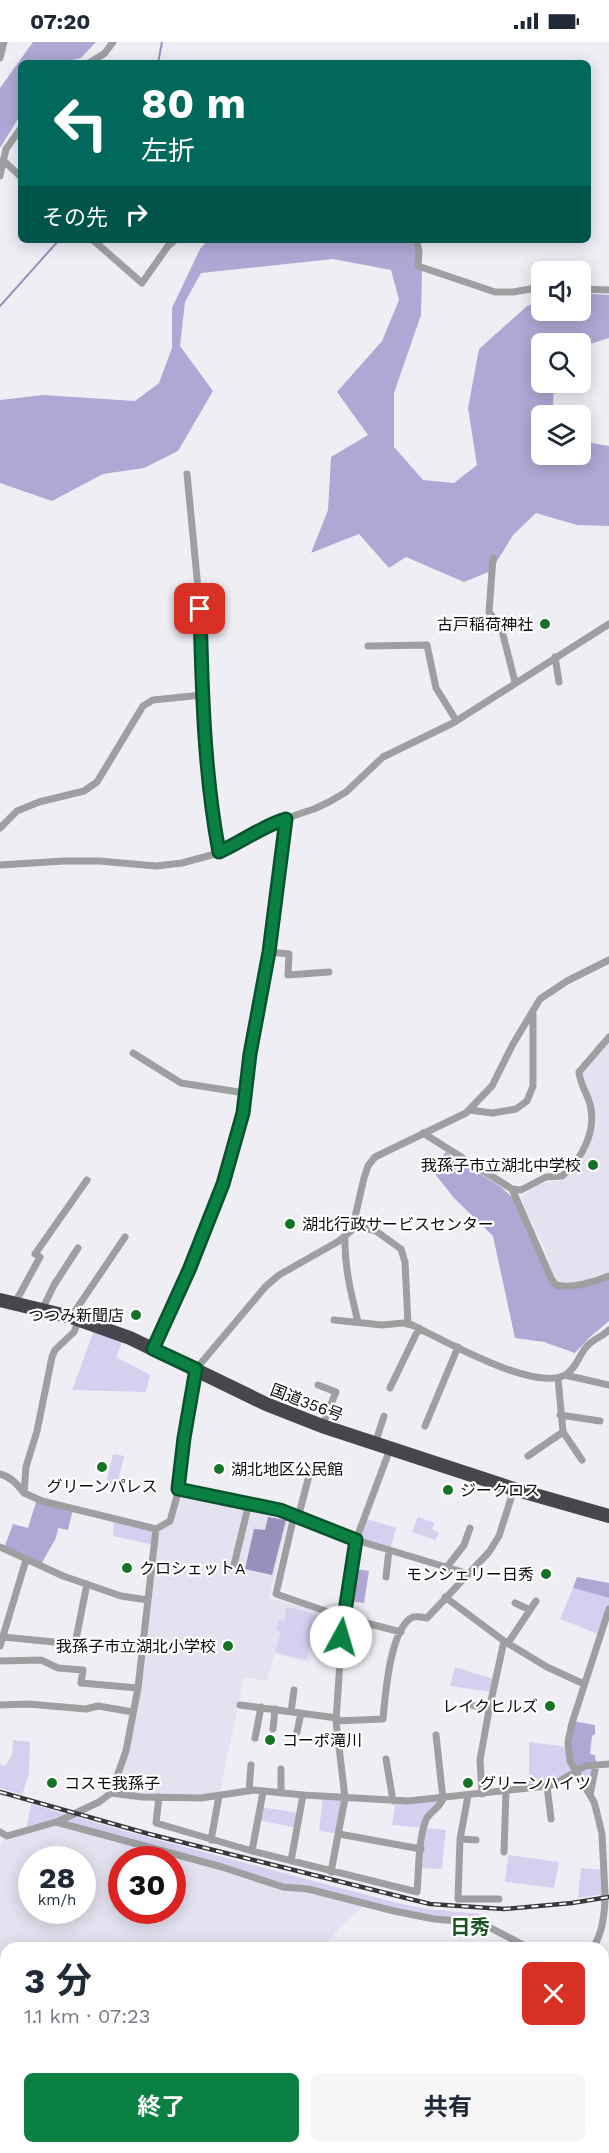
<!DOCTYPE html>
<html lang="ja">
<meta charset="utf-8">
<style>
:root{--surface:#fff;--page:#f6f6f7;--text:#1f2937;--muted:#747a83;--accent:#0b8043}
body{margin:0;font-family:"Work Sans","Noto Sans JP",sans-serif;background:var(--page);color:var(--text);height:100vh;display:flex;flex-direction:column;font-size:22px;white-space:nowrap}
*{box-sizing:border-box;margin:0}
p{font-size:20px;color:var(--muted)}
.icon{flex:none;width:33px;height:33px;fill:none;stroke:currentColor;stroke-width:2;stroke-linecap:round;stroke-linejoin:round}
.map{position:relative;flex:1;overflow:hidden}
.side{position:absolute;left:0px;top:1900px;width:609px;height:212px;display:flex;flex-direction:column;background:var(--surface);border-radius:18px 18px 0 0;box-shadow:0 3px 15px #0003}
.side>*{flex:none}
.guide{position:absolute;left:18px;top:18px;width:573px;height:183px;border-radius:9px;box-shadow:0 3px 15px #0003;background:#00695c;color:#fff;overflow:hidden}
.fabs{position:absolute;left:531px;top:219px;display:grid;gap:12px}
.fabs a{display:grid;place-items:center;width:60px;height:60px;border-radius:9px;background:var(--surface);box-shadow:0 3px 15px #0003;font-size:30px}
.speed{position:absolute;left:18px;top:1804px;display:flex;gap:12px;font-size:30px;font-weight:700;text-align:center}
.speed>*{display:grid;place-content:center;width:78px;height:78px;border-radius:50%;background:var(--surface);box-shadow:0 3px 15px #0003;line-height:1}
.speed small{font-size:15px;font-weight:400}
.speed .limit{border:9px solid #d22;background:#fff;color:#111}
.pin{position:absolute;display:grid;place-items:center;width:51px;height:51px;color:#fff;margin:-26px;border-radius:12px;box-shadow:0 3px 9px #0006}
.me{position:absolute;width:66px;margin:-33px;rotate:6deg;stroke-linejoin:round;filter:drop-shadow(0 0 4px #0008)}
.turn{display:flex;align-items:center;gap:21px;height:126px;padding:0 24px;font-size:27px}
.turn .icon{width:78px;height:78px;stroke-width:2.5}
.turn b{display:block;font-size:42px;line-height:51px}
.then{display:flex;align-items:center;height:57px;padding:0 24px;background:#0003;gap:12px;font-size:22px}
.round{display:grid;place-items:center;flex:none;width:63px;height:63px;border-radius:9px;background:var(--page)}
.headline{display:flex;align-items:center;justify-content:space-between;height:102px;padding:0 24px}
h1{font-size:36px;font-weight:700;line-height:45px}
.action{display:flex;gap:12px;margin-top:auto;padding:12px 24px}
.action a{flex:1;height:69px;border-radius:9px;background:var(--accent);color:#fff;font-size:24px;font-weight:700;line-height:69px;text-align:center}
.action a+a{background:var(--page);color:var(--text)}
.status{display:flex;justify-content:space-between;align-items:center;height:42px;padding:0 30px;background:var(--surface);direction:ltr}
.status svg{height:16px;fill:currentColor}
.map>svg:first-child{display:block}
.built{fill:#e4e2f0;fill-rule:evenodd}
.green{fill:#d6cfef}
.forest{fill:#b1a7d5}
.water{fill:#998fbc}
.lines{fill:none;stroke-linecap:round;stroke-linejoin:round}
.stream{stroke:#998fbc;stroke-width:2}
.street{stroke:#9f9fa2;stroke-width:7}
.highway{stroke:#47464c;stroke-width:14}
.rail-casing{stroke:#38373a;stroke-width:4.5}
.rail{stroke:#fff;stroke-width:2;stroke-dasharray:7;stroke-linecap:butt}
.route-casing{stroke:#07532c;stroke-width:15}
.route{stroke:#0b8043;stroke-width:10}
.poi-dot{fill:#157424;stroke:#fff;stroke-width:2}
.labels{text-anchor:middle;stroke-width:4.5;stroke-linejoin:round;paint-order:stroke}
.poi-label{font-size:16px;fill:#0c0b0d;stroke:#fff;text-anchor:start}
.street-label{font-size:16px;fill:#0c0b0d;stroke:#fff}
.quarter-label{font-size:20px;font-weight:bold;fill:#1c5421;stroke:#fff}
</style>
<div class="status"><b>07:20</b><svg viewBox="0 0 49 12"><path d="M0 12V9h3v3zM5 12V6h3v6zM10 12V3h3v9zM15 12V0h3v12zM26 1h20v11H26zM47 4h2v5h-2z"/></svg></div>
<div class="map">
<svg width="609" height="2111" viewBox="0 0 609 2111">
<rect width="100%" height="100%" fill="#f0eef5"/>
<path class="built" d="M 609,999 L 609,1231 L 585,1238 L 567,1241 L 559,1239 L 553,1231 L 545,1208 L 521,1157 L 529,1148 L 543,1141 L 562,1138 L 584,1116 L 596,1083 L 593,1058 L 582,1036 L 582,1031 Z
M 181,1453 L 289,1477 L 269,1556 L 321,1570 L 309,1621 L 275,1612 L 267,1639 L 244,1635 L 219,1754 L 111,1751 L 126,1709 L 156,1487 L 170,1479 Z
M 56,1780 L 366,1862 L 340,1885 L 323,1906 L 6,1906 L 6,2019 L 0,2020 L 0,1802 L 7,1794 ZM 32,1818 L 82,1818 L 82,1869 L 32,1869 ZM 122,1818 L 172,1818 L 172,1869 L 122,1869 Z"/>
<path class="green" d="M 96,1283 L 125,1294 L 116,1315 L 150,1333 L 146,1350 L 72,1348 Z
M 113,1412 L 124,1414 L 117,1444 L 106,1441 Z
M 418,1475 L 435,1481 L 432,1487 L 439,1491 L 435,1498 L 412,1490 Z
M 114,1477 L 156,1487 L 154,1503 L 113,1494 Z
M 367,1477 L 396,1486 L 390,1508 L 356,1498 Z
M 573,1546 L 609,1556 L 609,1567 L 600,1593 L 560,1577 Z
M 287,1565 L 317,1572 L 306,1618 L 275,1610 L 281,1590 L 276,1588 L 278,1578 L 284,1579 Z
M 455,1625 L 496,1638 L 493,1650 L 450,1644 Z
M 13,1698 L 30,1700 L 29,1732 L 22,1753 L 0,1746 L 0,1723 L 5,1724 L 12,1713 Z
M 529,1700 L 568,1705 L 596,1723 L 590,1753 L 576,1730 L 555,1742 L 529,1746 Z
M 323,1755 L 345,1756 L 339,1792 L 319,1789 Z
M 443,1757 L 426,1776 L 425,1786 L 446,1788 L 442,1827 L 419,1826 L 424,1786 L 392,1783 L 396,1759 Z
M 31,1762 L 132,1791 L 394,1860 L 427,1867 L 481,1872 L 479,1881 C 334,1866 195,1820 56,1780 L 26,1789 Z
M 260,1765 L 300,1771 L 297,1786 L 258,1778 Z
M 508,1813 L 559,1820 L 554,1846 L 505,1840 Z
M 581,1826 L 604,1828 L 605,1852 L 578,1856 Z
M 0,2083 L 6,2084 L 6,2106 L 115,2106 L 117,2111 L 0,2111 Z"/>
<path class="forest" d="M 33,0 L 96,0 L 81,16 L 58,21 L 21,21 L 21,72 L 0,106 L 0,46 Z
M 208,198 L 412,198 L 422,230 L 421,273 L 394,351 L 394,405 L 423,438 L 454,441 L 477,423 L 468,366 L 479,307 L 527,264 L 541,260 L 542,268 L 580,268 L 581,251 L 609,253 L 609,296 L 584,304 L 581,307 L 580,302 L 542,302 L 542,340 L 554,341 L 553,366 L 556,373 L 542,374 L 542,412 L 580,412 L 581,399 L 609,404 L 609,484 L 577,483 L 536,471 L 513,493 L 491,529 L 464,540 L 406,515 L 389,526 L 359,492 L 311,511 L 328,468 L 331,415 L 368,393 L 337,350 L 382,299 L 399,258 L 391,228 L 333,217 L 201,231 L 185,260 L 180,304 L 213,349 L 178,409 L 144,426 L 103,432 L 52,459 L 0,441 L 0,358 L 43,353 L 135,359 L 159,341 L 172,306 L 172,266 L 200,207 Z
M 446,1110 L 501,1145 L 524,1166 L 555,1240 L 571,1245 L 609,1233 L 609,1279 L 589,1296 L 575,1311 L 544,1300 L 515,1296 L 493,1194 L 454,1156 L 431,1127 Z
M 37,1457 L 73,1467 L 68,1488 L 58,1486 L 56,1496 L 40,1524 L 4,1506 L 13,1482 L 28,1486 Z
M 351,1526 L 369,1529 L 364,1561 L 346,1559 Z
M 577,1535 L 609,1541 L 609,1556 L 573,1546 Z
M 573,1679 L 595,1683 L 595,1692 L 592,1694 L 590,1712 L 595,1713 L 596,1723 L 576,1730 L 568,1710 Z
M 603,2084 L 609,2089 L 609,2111 L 554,2111 L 551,2106 L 603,2106 Z
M 199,2106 L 264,2106 L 261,2111 L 198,2111 Z"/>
<path class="water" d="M 268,1475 L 286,1478 L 272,1533 L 245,1527 L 254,1487 L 265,1488 Z"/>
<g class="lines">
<path class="stream" d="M 158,21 L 162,0
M 0,264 L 59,198
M 0,2026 L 6,2026
M 115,2106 L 117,2111"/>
<path class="street" d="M 0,16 L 4,0
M 89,21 L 105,11 L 113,0
M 3,118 L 21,135
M 0,134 L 6,107 L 21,86
M 93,198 L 142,241 L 168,204 L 175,198
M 416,198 L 419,209 L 418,224 L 495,250 L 513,250 L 542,245
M 580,247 L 609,248
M 187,432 L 200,567 L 202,653 L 213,779 L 219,810
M 493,516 L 489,570 L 501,585 L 515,640
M 368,604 L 427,603 L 436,646 L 456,678
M 555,615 L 559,640
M 0,786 L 17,769 L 39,760 L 84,749 L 97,740 L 143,664 L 153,658 L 202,653
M 0,823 L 64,819 L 99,819 L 156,824 L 182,821 L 215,812 L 236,803 L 272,781 L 314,767 L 329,760 L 346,750 L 383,715 L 453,681 L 609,582
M 269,910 L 289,912 L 288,933 L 329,930
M 133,1011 L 181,1041 L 245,1051
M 469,1068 L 493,1071 L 516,1067 L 527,1059 L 533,1044 L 533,971
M 423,1091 L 512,1147 L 521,1148 L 546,1135 L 562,1134 C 582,1118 597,1088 590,1062 C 587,1051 580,1042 579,1030 L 609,995
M 512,1147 L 551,1236 L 556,1243 C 571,1247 595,1240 609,1234
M 354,1183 L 376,1189 L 401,1207 L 405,1220 L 408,1282
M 345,1194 C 344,1224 351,1251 358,1280
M 15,1261 L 40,1215 L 35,1212 L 87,1138
M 42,1268 L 54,1243 L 78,1206
M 71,1275 L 125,1195
M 79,1278 L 74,1290 L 55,1308 L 52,1315 L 37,1389 L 26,1425 L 24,1451 L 42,1459 L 156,1487 L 170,1479 L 179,1447 L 184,1396 L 196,1327 L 266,1244 L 279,1233 L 339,1199 L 352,1188 L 364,1136 L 368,1124 L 375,1115 L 466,1071 L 492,1044 L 513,1002 L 540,957 L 567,939 L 609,918
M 334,1278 L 382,1283 L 403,1281 L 412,1283 C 443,1298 534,1350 565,1333 C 576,1327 579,1313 587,1304 C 593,1297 602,1295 609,1288
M 153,1307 L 189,1228 L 223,1142 L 243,1071 L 251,1012 L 269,910 L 286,777
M 565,1333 L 609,1343
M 318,1343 L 336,1350 L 322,1384
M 390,1346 L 419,1286
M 560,1373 L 600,1379
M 425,1384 L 458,1305
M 563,1390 L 582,1418
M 375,1402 L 384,1374
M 528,1414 L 563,1390 L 558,1336
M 0,1432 C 11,1435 17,1442 24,1451
M 179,1447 L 280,1468 L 356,1498 L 469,1532
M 294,1474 L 276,1552 L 343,1575 L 401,1590
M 298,1476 L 311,1426
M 0,1505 L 63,1534 L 121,1554 L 148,1558
M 234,1523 L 249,1461
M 447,1525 L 464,1503 L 470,1486
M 386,1535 L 389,1508
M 445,1555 L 504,1599 L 547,1625 L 584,1642
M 515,1561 L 530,1568
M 3,1595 L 75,1602 L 87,1542
M 508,1601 L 536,1559
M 0,1604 L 26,1518
M 0,1619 L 41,1618 L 58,1626 L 83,1628 L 81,1641 L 138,1646
M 468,1662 L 489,1668 L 480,1718 L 482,1752
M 0,1663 L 28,1662 L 86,1667 L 98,1664 L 133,1670
M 240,1663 L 337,1676
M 489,1668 L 504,1599
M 291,1670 L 294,1648
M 336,1679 L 383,1677 C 385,1654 390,1585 413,1575 C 418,1574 422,1575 427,1576 L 489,1510 L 499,1494 L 514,1447
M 273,1687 L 275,1667
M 297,1690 L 301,1671
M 255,1696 L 261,1665
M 386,1717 L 393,1759
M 281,1727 L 281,1751
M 547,1744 L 551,1777
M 249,1749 L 251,1723
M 111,1751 L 142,1755 L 201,1756 L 254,1748 L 303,1753 L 408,1759 L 547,1744 L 555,1742 L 585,1724 L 609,1722
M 590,1753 L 596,1723
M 468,1754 L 460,1797 L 458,1857 L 499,1857
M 159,1755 L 156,1781 L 252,1809 L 417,1850 C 419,1828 418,1798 426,1778 C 429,1770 439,1767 443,1757 L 436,1693
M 57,1780 L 99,1760 L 111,1751 L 126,1709 L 138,1646 L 156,1487
M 0,1790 L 7,1794 L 56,1780 L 222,1825 L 283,1845 L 308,1847 L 394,1869 L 434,1877 L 479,1881 L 487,1884 L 529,1906
M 339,1792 L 421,1807
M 460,1797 L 476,1798
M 211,1798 L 219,1754
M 252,1809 L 263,1750
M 504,1810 L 506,1749
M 291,1819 L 303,1753
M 331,1830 L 345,1756 L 336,1679 L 343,1575 L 356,1498 L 390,1407
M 593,1906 C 602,1891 604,1876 605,1859 L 603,1856 L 605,1852 L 602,1792 L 597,1771 L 594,1760 L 570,1719 L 568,1700 L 572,1681 L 609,1567
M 575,2106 L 578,2111
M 260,2111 L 263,2106
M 522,2111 L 522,2106
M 543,2111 L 543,2106"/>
<path class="highway" d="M 0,1258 L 71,1275 L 130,1296 L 266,1362 L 322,1384 L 514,1447 L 609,1474"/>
<g class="rail-casing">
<path id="rail" d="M 0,1750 L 149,1792 L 430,1862 L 504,1867 L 572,1861 L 609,1855"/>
</g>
<use href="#rail" class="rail"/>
</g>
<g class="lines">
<g class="route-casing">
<path id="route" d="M 200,567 C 202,648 204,730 219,810 C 242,800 262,784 286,777 L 269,910 L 250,1012 L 243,1071 L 223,1142 L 189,1228 L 153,1307 L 196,1327 L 184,1396 L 178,1447 L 280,1468 L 356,1498 L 341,1595"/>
</g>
<use href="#route" class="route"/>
</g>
<g class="poi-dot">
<circle cx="545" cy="582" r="6"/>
<circle cx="593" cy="1123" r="6"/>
<circle cx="290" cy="1182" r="6"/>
<circle cx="136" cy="1273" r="6"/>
<circle cx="102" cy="1425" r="6"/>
<circle cx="219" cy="1427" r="6"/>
<circle cx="448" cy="1448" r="6"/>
<circle cx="127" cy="1526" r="6"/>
<circle cx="546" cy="1532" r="6"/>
<circle cx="228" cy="1604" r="6"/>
<circle cx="550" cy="1664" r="6"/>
<circle cx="270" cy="1698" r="6"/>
<circle cx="52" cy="1741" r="6"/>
<circle cx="468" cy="1741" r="6"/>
</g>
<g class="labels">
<g class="poi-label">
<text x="533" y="588" text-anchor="end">古戸稲荷神社</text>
<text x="581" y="1129" text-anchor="end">我孫子市立湖北中学校</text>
<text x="302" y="1188">湖北行政サービスセンター</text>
<text x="124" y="1279" text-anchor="end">つつみ新聞店</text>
<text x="231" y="1433">湖北地区公民館</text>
<text x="102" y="1450" text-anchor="middle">グリーンパレス</text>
<text x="460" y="1454">ジークロス</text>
<text x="139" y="1532">クロシェットA</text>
<text x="534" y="1538" text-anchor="end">モンシェリー日秀</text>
<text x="216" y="1610" text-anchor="end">我孫子市立湖北小学校</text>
<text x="538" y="1670" text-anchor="end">レイクヒルズ</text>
<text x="282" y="1704">コーポ滝川</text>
<text x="64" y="1747">コスモ我孫子</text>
<text x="480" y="1747">グリーンハイツ</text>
</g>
<g class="street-label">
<text transform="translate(307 1360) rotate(21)" y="6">国道356号</text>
</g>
<g class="quarter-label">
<text x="470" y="1892">日秀</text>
</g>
</g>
</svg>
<div class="fabs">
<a><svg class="icon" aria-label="sound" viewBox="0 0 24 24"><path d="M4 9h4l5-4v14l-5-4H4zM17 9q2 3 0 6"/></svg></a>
<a><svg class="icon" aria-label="search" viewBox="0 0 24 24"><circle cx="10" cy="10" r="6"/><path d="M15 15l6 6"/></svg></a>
<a><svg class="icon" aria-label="layers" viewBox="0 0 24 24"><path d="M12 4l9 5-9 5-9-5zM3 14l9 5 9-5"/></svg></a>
</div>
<div class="speed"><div>28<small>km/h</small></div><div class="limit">30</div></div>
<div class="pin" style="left:200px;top:567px;background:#d93025"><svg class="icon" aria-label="arrive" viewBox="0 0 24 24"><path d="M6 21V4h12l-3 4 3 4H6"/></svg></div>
<svg class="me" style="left:341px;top:1595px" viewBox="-20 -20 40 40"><circle r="19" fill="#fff"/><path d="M0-13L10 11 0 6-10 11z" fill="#0b8043"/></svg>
<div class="guide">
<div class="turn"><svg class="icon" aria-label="left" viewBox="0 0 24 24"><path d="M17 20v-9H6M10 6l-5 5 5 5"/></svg><div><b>80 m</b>左折</div></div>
<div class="then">その先<svg class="icon" aria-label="right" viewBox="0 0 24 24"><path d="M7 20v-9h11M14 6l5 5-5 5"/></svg></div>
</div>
<section class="side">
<div class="headline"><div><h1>3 分</h1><p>1.1 km · 07:23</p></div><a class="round" style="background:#d93025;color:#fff"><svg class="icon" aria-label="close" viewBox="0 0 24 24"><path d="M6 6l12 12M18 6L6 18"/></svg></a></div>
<div class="action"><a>終了</a><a>共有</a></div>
</section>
</div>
